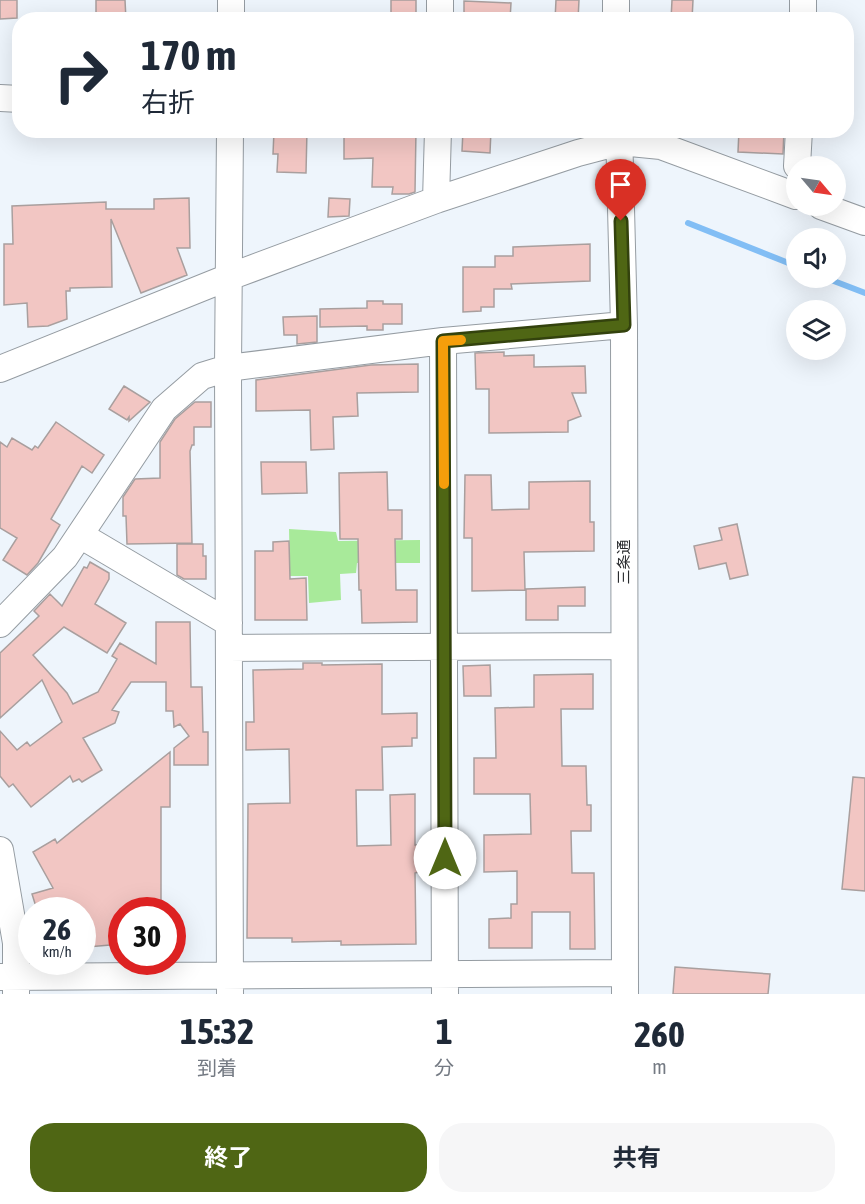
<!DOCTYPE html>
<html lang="ja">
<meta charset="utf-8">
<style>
:root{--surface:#fff;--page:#f6f6f7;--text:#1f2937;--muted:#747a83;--accent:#4f6614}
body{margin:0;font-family:"Asap Condensed","Noto Sans JP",sans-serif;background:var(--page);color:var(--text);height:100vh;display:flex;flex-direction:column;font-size:22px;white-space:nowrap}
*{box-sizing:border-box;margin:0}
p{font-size:20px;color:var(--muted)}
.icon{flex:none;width:33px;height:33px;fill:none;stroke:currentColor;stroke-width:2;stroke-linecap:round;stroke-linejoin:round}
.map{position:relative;height:994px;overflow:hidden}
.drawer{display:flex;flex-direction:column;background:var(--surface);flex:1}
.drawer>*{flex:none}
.guide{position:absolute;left:12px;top:12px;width:842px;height:126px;border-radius:24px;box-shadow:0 6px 24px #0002;background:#fff;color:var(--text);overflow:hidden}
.needle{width:39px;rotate:119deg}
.controls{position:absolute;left:786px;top:156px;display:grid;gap:12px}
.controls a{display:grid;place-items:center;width:60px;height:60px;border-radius:50%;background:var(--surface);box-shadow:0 6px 24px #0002;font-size:30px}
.speed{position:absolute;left:18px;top:897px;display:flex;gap:12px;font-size:30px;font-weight:700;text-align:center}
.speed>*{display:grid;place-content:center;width:78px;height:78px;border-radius:50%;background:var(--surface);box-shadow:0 6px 24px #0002;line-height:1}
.speed small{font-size:15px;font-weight:400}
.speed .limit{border:9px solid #d22;background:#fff;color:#111}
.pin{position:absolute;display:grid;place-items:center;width:51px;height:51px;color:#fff;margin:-62px -26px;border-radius:50% 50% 50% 0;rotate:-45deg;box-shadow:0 0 6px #0007}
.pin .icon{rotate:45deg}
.me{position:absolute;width:66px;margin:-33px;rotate:0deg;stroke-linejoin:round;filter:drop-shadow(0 0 4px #0008)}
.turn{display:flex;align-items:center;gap:21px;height:126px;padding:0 30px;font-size:27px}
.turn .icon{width:78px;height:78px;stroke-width:2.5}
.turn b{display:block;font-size:42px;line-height:51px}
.eta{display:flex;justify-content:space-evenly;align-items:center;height:102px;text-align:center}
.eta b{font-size:36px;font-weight:700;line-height:42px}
.action{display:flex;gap:12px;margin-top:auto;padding:12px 30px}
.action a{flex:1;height:69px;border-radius:24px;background:var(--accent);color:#fff;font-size:24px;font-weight:700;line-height:69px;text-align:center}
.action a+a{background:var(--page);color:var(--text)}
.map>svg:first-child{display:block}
.green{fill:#a8ea9a}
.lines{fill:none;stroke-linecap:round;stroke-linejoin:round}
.stream{stroke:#82bef5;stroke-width:6}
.building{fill:#f2c6c3;stroke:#a99f9e;stroke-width:1.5}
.minor-casing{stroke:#959ca2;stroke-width:28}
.minor{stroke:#fff;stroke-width:26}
.route-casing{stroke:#33420d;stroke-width:15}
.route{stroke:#4f6614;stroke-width:10}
.slow{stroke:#f59e0b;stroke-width:10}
.labels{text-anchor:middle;stroke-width:5;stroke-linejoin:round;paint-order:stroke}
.street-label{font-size:15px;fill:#292b2e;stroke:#fff}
</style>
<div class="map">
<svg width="865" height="994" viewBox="0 0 865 994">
<rect width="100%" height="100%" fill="#eef5fc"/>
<path class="green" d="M 289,529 L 336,532 L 338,541 L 420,540 L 420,563 L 357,563 L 356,573 L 340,574 L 341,600 L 309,603 L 308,576 L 290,576 Z"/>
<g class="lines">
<path class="stream" d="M 688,223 L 796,266
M 826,278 L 865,293"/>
</g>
<path class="building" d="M 0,0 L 17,0 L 17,18 L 0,19 Z
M 96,0 L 125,0 L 126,20 L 96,20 Z
M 391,0 L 416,0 L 416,20 L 391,20 Z
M 556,0 L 579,0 L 578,20 L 555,20 Z
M 672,0 L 693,0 L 692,20 L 671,20 Z
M 464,1 L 511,3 L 510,20 L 464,20 Z
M 307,130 L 306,173 L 277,172 L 278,154 L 273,154 L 274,131 Z
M 344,130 L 416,130 L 415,192 L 409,194 L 392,194 L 393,187 L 372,187 L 373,158 L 344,159 Z
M 463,130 L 491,130 L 490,153 L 462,151 Z
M 739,130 L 784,130 L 783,154 L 738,152 Z
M 189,198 L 190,248 L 177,248 L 187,275 L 141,293 L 111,219 L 112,287 L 70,288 L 70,291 L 66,291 L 67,319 L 48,326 L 28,327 L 27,303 L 4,305 L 4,244 L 13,244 L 12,206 L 106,202 L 106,209 L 154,209 L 154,199 Z
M 329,198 L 350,199 L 349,216 L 328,217 Z
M 590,244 L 590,281 L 511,284 L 512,289 L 494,289 L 494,307 L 481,307 L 481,311 L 463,312 L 463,267 L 495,267 L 495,256 L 513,256 L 513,247 Z
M 367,301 L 383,301 L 383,304 L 402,304 L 402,324 L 383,324 L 383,330 L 367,330 L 367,326 L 320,327 L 320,309 L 367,308 Z
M 317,316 L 317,342 L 297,344 L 297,335 L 284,335 L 283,317 Z
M 504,352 L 504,356 L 534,355 L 534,367 L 585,366 L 586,393 L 572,393 L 581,416 L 568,421 L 568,432 L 489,433 L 489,389 L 476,389 L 475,353 Z
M 418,364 L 418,392 L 357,393 L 358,416 L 333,417 L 334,449 L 311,450 L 310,410 L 256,411 L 256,380 L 371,365 Z
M 124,386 L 150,402 L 129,421 L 129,417 L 127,420 L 109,409 Z
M 195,402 L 211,402 L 211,427 L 194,427 L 194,445 L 192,445 L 190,451 L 192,543 L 127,544 L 126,516 L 123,516 L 123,497 L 135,479 L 160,478 L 160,442 L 175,419 Z
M 56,422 L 104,455 L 92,473 L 82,466 L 51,519 L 60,525 L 38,563 L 27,575 L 3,560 L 17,538 L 0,528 L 0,442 L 7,447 L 12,438 L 32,450 L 35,446 L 38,448 Z
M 261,462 L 306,462 L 307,493 L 262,494 Z
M 387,472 L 388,510 L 402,510 L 402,539 L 395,539 L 396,590 L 417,590 L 417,622 L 362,623 L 361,590 L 359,590 L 358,539 L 340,539 L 339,473 Z
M 465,475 L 491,475 L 492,510 L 529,509 L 529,482 L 590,481 L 590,522 L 594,522 L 594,551 L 524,552 L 525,590 L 472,591 L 472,538 L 464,538 Z
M 737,524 L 748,575 L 730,579 L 726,563 L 699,569 L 694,546 L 722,540 L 719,528 Z
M 289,541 L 290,579 L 306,578 L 307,620 L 255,620 L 255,551 L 273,551 L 273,542 Z
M 177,544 L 203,544 L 203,556 L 206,556 L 206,579 L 184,579 L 177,575 Z
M 90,562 L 109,573 L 109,579 L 95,604 L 126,623 L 107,653 L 64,627 L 33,655 L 67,693 L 73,704 L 98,692 L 117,659 L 112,656 L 120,643 L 156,664 L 156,622 L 190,622 L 191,687 L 202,687 L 203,732 L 208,732 L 208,765 L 174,765 L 174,748 L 189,736 L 180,724 L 174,727 L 173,711 L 166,711 L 166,682 L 131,682 L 112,710 L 119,712 L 115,723 L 83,738 L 102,770 L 82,782 L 79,779 L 73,782 L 70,776 L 31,807 L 13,784 L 9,787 L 0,776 L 0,731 L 17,750 L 27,742 L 30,746 L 62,722 L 42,680 L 0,718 L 0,653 L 39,616 L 34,611 L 50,594 L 62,606 L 84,567 L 87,568 Z
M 585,587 L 585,606 L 558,606 L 558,620 L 526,620 L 526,589 Z
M 303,663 L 322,663 L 322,665 L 382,664 L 382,714 L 417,713 L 417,738 L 412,738 L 412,746 L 382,747 L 383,790 L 356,790 L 357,846 L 391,845 L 390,795 L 415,794 L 415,845 L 419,845 L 419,872 L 415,873 L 416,944 L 341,945 L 341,941 L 292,942 L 292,938 L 247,938 L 248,804 L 290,803 L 289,749 L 246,750 L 246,722 L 254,722 L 253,670 L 303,669 Z
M 490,665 L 491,696 L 464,696 L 463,666 Z
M 593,674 L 593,709 L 561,709 L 562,766 L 586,766 L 587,805 L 591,805 L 591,831 L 571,831 L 572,873 L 594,873 L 595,949 L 570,949 L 570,912 L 532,912 L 532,948 L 489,948 L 489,919 L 511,918 L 511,904 L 517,904 L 517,871 L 484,872 L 484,835 L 531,834 L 530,794 L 474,794 L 474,758 L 496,758 L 495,708 L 534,707 L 534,675 Z
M 170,752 L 170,807 L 161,807 L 161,910 L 122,910 L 122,944 L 87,947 L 86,928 L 82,927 L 82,910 L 37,910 L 32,894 L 53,888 L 33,852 L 55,839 L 57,843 Z
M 853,777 L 865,778 L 865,891 L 842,889 Z
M 675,967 L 770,974 L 768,994 L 673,994 Z"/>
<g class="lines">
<g class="minor-casing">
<path id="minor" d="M 616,0 L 616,20
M 231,20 L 231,0
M 440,20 L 440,0
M 803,20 L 803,0
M 0,98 L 20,99
M 619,130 L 624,325 L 625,994
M 797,166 L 799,130
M 436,200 L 438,130
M 821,206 L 865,222
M 443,341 L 445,994
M 0,369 L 229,277 L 436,200 L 578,153 L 620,142 L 661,146 L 796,196
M 80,535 L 229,623
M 0,624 L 65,557 L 164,409 L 202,376 L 228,368 L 443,341 L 624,325
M 229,648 L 624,646
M 0,850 L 16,943 L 16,993
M 0,977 L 625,973
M 230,994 L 228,368 L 230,130"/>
</g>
<use href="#minor" class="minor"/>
</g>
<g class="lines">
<g class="route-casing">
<path id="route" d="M 445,858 L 443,341 L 624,325 L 621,221"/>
</g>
<use href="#route" class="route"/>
<path class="slow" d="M 444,484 L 443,341 L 461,340"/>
</g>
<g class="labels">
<g class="street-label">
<text transform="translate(624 562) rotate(-90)" y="5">三条通</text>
</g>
</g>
</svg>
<div class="controls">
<a><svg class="needle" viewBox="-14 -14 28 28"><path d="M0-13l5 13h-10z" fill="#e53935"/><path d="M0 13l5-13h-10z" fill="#747a83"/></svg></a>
<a><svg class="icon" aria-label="sound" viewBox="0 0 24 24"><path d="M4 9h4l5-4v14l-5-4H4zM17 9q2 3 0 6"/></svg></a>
<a><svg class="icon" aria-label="layers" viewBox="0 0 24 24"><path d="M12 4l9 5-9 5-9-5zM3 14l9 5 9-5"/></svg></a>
</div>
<div class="speed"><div>26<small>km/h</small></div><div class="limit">30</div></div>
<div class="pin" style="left:621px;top:221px;background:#d93025"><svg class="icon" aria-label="arrive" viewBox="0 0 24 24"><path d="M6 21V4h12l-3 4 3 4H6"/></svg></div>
<svg class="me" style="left:445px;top:858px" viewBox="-20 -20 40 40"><circle r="19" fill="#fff"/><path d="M0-13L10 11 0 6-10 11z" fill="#4f6614"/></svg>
<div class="guide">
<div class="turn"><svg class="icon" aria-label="right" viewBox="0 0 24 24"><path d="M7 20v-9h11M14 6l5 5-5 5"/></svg><div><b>170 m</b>右折</div></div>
</div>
</div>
<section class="drawer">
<div class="eta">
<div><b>15:32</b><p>到着</p></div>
<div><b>1</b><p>分</p></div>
<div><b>260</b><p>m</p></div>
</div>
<div class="action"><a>終了</a><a>共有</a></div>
</section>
